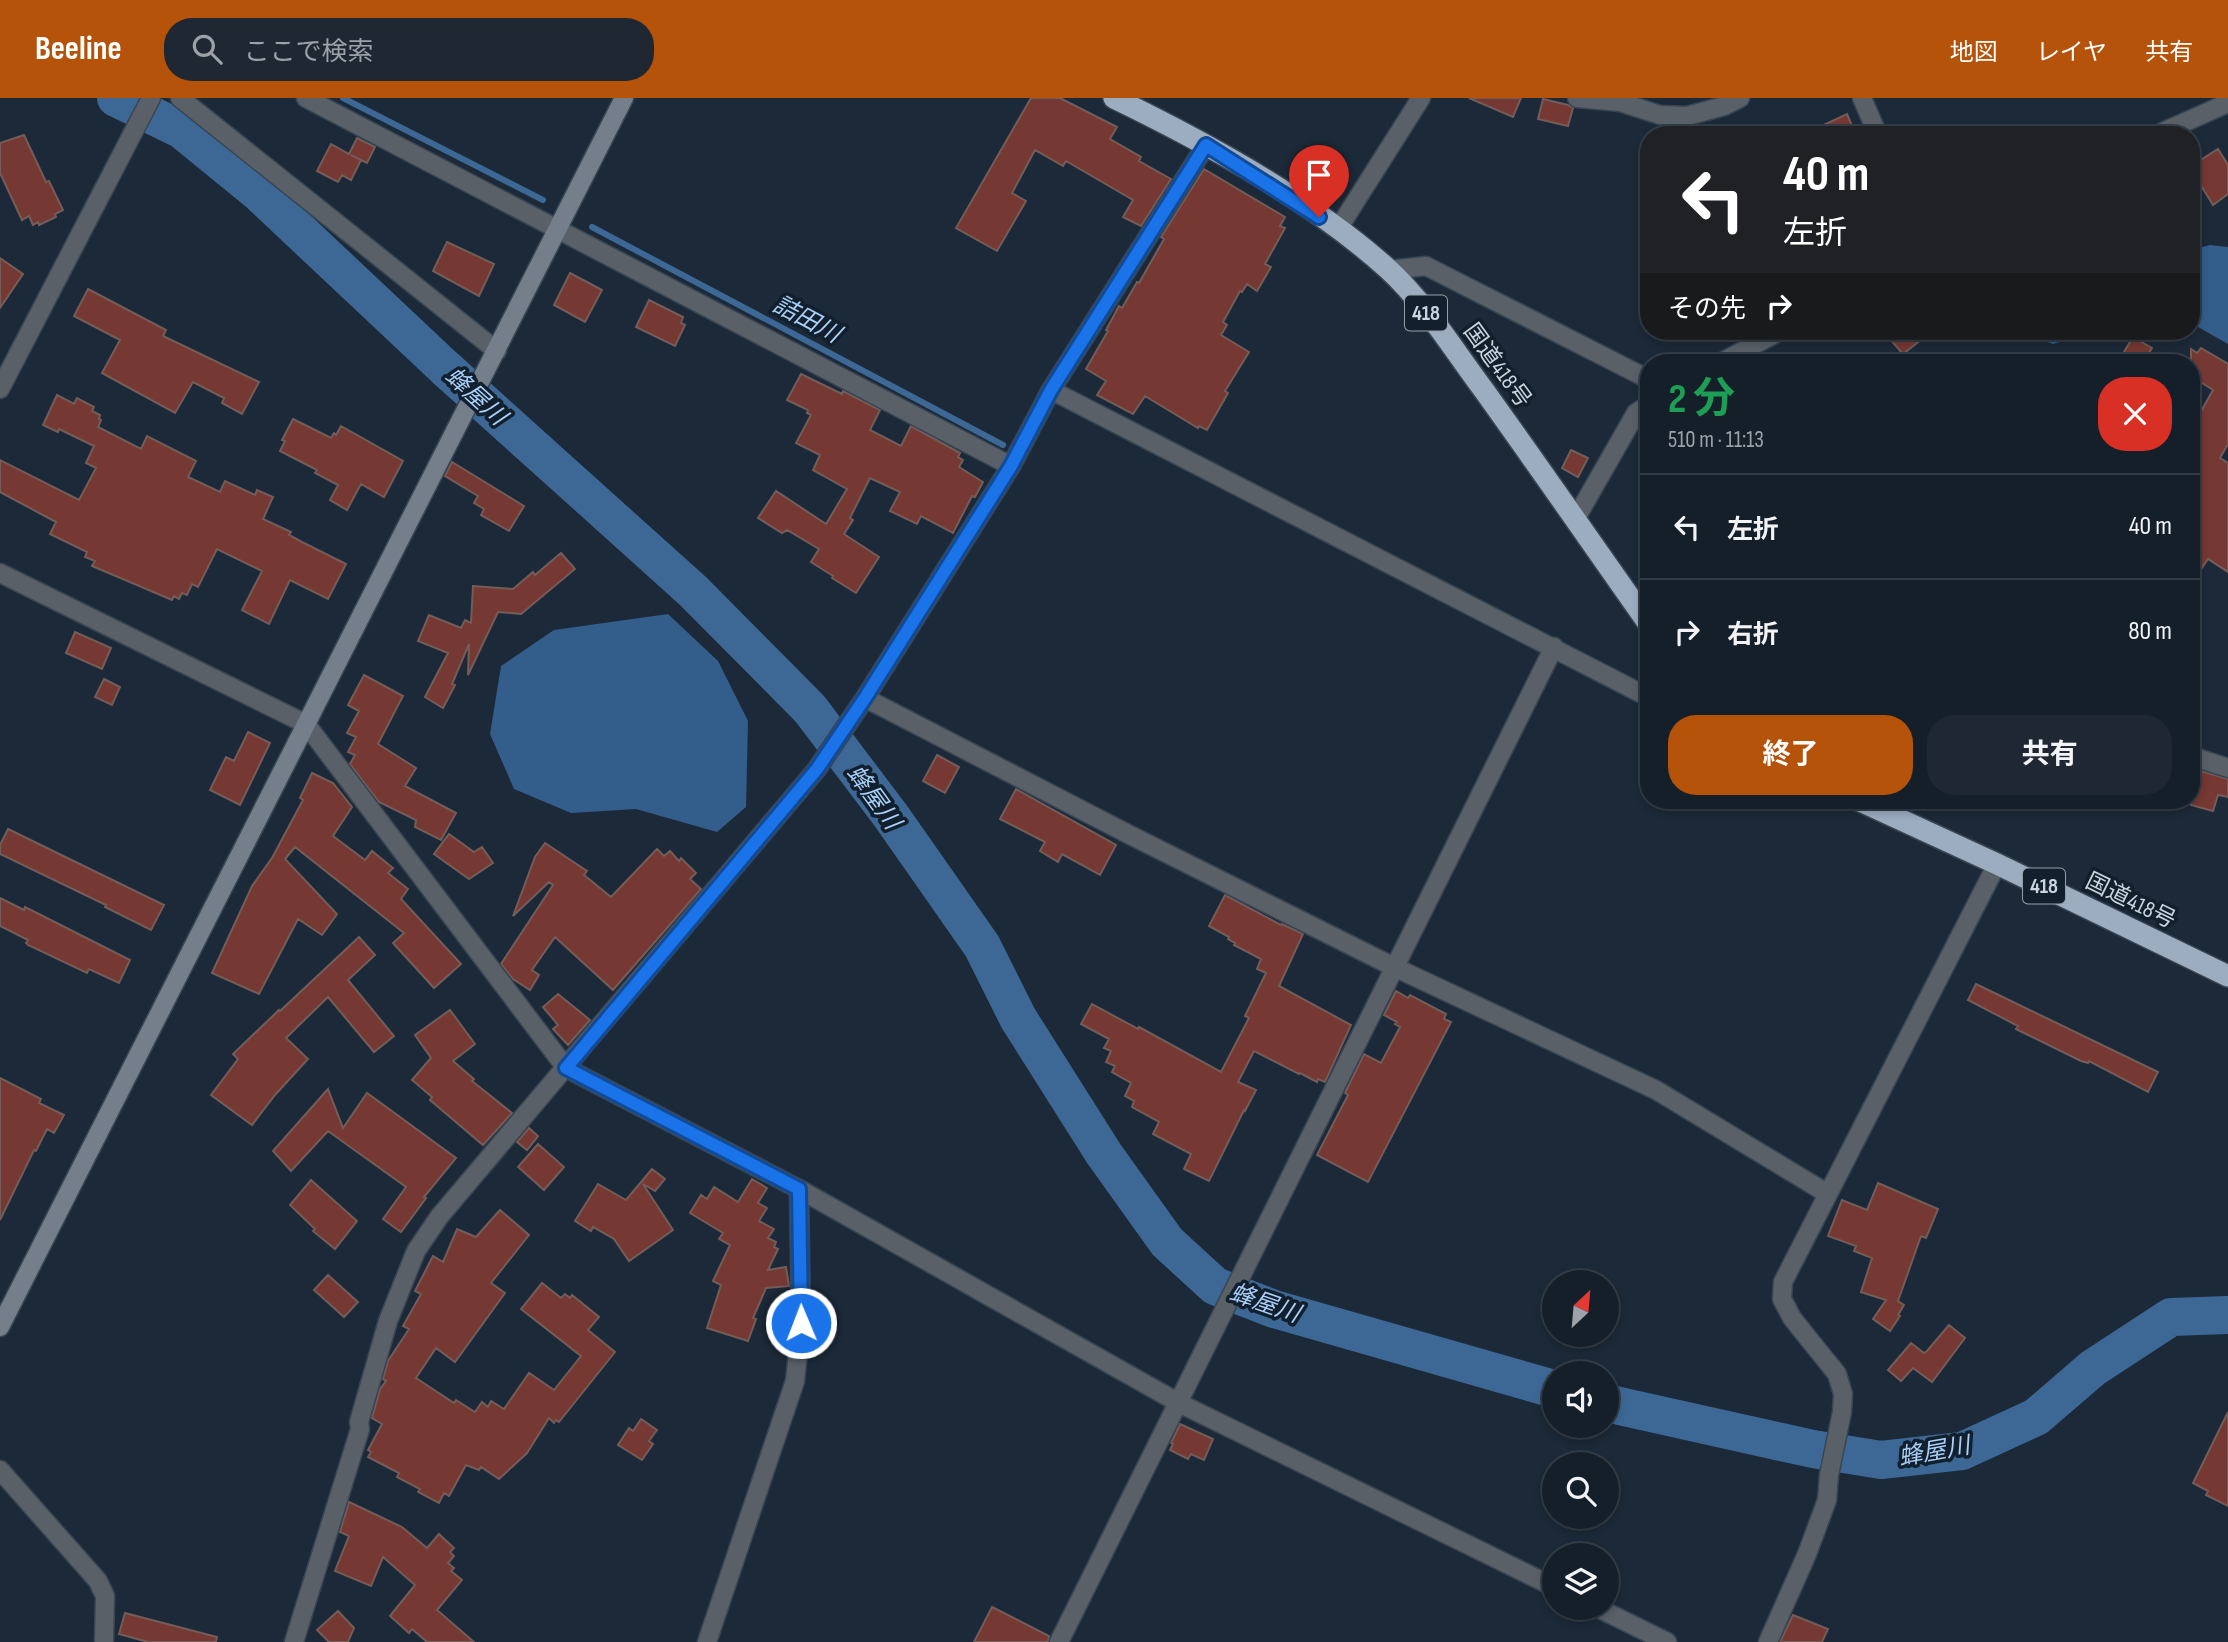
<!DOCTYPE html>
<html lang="ja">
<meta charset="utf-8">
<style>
:root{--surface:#151f2a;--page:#1e2732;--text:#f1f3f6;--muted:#9da2a8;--line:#343d47;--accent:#b45309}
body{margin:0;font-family:"Sofia Sans Condensed","Noto Sans JP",sans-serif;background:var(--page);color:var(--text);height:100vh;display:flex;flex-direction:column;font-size:26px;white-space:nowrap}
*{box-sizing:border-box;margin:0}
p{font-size:23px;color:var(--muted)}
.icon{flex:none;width:38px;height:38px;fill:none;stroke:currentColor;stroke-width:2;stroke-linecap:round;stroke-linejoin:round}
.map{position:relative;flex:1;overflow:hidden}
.side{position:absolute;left:1640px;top:256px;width:560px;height:455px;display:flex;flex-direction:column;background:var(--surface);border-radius:28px;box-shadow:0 4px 10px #0003,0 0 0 2px var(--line)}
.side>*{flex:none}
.guide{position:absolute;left:1640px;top:28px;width:560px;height:214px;border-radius:28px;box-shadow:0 4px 10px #0003,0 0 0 2px var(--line);background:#202124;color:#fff;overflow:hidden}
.needle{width:46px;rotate:26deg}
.tools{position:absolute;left:1542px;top:1172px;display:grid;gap:14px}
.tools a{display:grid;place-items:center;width:77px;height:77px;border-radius:50%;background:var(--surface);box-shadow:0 4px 10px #0003,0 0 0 2px var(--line);font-size:35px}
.pin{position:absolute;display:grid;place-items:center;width:60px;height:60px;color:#fff;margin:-72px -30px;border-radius:50% 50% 50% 0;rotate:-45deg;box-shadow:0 0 7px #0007}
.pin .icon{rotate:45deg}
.me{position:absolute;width:77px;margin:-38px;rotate:359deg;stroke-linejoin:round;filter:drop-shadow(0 0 5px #0008)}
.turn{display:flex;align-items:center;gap:24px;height:147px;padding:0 28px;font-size:32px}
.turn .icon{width:91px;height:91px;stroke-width:2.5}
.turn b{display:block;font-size:49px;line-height:60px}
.then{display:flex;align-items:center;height:66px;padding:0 28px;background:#0003;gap:14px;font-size:26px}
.round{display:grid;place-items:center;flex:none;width:74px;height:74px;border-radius:28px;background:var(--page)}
.headline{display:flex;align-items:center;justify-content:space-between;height:119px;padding:0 28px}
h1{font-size:42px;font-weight:700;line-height:52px;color:#1e9e55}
.action{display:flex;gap:14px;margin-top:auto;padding:14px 28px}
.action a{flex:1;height:80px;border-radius:28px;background:var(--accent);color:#fff;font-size:28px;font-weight:700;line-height:80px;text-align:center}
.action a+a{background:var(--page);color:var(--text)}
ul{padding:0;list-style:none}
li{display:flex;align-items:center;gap:21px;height:105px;padding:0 28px;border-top:2px solid var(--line)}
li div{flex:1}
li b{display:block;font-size:26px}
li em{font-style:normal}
header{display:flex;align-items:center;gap:42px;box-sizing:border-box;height:98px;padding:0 35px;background:var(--accent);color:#fff}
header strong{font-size:33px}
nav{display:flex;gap:38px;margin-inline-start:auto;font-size:24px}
.search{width:490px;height:63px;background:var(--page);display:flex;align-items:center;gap:18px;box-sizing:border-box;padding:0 24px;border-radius:28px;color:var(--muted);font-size:26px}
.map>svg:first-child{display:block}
.forest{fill:#335d8a}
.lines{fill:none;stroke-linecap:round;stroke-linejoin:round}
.stream{stroke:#3d6895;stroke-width:6}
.river{stroke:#3d6895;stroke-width:38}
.building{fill:#753833;stroke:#745c59;stroke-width:2}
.street-casing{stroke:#384553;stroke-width:21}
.secondary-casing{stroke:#384553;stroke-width:21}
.highway-casing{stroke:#384553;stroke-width:24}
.street{stroke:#596068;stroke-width:18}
.secondary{stroke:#757f8c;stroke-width:18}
.highway{stroke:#9cadc0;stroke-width:21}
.route-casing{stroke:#114b97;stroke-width:18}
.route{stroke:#1a73e8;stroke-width:12}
.labels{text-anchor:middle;stroke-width:7;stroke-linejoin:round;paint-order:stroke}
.shield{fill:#12202e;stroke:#949faa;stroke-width:2}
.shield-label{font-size:21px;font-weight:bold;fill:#ccd5df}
.street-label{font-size:23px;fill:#ccd5df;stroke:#12202e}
.water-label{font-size:24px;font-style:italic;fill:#aacff8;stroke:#12202e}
</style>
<header>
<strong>Beeline</strong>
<div class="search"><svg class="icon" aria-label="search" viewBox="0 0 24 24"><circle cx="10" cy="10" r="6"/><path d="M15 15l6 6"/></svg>ここで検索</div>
<nav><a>地図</a><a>レイヤ</a><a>共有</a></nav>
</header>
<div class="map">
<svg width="2228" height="1544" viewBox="0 0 2228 1544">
<rect width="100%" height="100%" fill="#1c2938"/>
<path class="forest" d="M 2210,147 L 2228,149 L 2228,246 L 2191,225 L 2191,152 Z
M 2035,233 L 2097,233 L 2053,246 L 2038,240 Z
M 668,516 L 718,563 L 748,623 L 746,709 L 717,734 L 636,711 L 571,715 L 514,691 L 490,636 L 501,568 L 554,532 Z"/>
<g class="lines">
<path class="stream" d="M 343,0 L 543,102
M 592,129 L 1003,347"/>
<path class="river" d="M 116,0 L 182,32 L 258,94 L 444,269 L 693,493 L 810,611 L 891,718 L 982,848 L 1018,920 L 1104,1056 L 1167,1144 L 1215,1188 L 1274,1211 L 1554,1291
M 1606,1305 L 1813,1351 L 1881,1362 L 1962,1353 L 2036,1319 L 2093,1270 L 2171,1219 L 2228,1217"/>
</g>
<path class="building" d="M 1031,0 L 1060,0 L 1117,29 L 1110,41 L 1141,59 L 1139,63 L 1171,81 L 1141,128 L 1123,119 L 1133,102 L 1066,63 L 1063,68 L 1035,52 L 1012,95 L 1026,103 L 997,153 L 956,130 Z
M 1469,0 L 1521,0 L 1513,19 Z
M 1543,1 L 1568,7 L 1573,10 L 1568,28 L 1538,21 Z
M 1847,16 L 1856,37 L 1802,37 Z
M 24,37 L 46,84 L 49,83 L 63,112 L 55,116 L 56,119 L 39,127 L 38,124 L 33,127 L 29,118 L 22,122 L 0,75 L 0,45 Z
M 357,40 L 375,49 L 367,65 L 351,57 L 361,62 L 351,82 L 342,77 L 338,84 L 317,73 L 331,46 L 349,56 Z
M 2218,51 L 2228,67 L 2228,96 L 2213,107 L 2202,89 L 2191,99 L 2191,68 Z
M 1204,71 L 1285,119 L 1280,128 L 1285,130 L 1265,166 L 1271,169 L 1257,193 L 1247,186 L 1242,194 L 1240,193 L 1223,224 L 1227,227 L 1221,237 L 1249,254 L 1225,293 L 1228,295 L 1207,332 L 1199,328 L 1198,330 L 1145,298 L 1133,316 L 1097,297 L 1106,283 L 1086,271 L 1108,233 L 1106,232 L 1119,208 L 1122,210 L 1137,184 L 1139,185 L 1164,141 L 1161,139 Z
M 447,144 L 494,166 L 479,198 L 433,173 Z
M 0,160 L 23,176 L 0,210 Z
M 570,175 L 602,192 L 585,224 L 554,207 Z
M 88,191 L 166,232 L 163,238 L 259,284 L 242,316 L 222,305 L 224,300 L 193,284 L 175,315 L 102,275 L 120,242 L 74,218 Z
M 649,202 L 683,219 L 681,225 L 685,227 L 675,248 L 636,229 Z
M 1883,233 L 1932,233 L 1903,256 Z
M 2133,239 L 2152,250 L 2143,264 L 2118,264 Z
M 2201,250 L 2228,266 L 2228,346 L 2220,360 L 2228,365 L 2228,474 L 2208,461 L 2202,470 L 2191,463 L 2191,331 L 2213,292 L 2191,278 L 2191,251 L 2197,255 Z
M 801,276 L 842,296 L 843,293 L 880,312 L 870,332 L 901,348 L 911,328 L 960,355 L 958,359 L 963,362 L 959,369 L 983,384 L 975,399 L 972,398 L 953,435 L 921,418 L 917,426 L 890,413 L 900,394 L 870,380 L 850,420 L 853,422 L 844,436 L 879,459 L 856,495 L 832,480 L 833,478 L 811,464 L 819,451 L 787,432 L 782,435 L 758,420 L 776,393 L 826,426 L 847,391 L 813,372 L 820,357 L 796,345 L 811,317 L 807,315 L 808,312 L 787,302 Z
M 57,297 L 74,306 L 77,300 L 94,309 L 92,313 L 100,317 L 99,321 L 101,322 L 98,329 L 141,351 L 147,338 L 196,363 L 188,379 L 220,394 L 225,383 L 255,397 L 257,392 L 273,399 L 263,421 L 291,434 L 289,437 L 302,444 L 346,466 L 328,501 L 290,482 L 269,526 L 242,512 L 262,473 L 217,451 L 198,489 L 192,486 L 187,497 L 182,495 L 179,501 L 174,498 L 172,502 L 92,468 L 95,463 L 85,459 L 87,454 L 50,436 L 56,424 L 0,394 L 0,362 L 79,402 L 96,370 L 86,365 L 94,348 L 59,331 L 58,334 L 43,327 Z
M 293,321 L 331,340 L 334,335 L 336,337 L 341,328 L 403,363 L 384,399 L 361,386 L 347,412 L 330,402 L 338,387 L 315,375 L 317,372 L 280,353 L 285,343 L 282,342 Z
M 1571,352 L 1588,360 L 1578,379 L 1562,370 Z
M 452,364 L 524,408 L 509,433 L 481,417 L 484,411 L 474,405 L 478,398 L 445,378 Z
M 561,455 L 575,471 L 521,516 L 498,514 L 468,577 L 469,546 L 452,586 L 455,587 L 443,610 L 425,599 L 448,555 L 418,543 L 429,517 L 461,530 L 465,522 L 471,525 L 473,488 L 513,491 L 533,474 L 535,477 Z
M 75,534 L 111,550 L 102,571 L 66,555 Z
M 364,577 L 403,598 L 378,646 L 416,670 L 405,688 L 456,715 L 441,742 L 415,729 L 416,722 L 379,704 L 350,666 L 355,657 L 348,654 L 356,639 L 347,635 L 359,613 L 348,607 Z
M 104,581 L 120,589 L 112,607 L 95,599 Z
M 248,634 L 270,645 L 240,707 L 210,692 L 226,659 L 234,663 Z
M 937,657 L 959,669 L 945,695 L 923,683 Z
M 2191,670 L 2228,681 L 2228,699 L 2218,697 L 2213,713 L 2191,707 Z
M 312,675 L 333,685 L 352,709 L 333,738 L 365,762 L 372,753 L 393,770 L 388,775 L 408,791 L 401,801 L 461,866 L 434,890 L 393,845 L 404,835 L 295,749 L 285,761 L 337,816 L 322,837 L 298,821 L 259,896 L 212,875 L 252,788 L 272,760 L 303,702 L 300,700 Z
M 1016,691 L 1116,747 L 1100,777 L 1062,756 L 1058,764 L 1040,753 L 1045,744 L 1000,721 Z
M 8,731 L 164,807 L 151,832 L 105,809 L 106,807 L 0,756 L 0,747 Z
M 449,736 L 474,754 L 482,749 L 493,765 L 469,781 L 434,756 Z
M 545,745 L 587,773 L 584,777 L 611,799 L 657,751 L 664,758 L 670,753 L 679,763 L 681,760 L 696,775 L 690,781 L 701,791 L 613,892 L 555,839 L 532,872 L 539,877 L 530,892 L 513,881 L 501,866 L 553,787 L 549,784 L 513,818 L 535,759 Z
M 1225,797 L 1281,827 L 1282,826 L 1303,836 L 1279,888 L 1351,927 L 1325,984 L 1318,981 L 1317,984 L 1300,975 L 1299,976 L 1254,953 L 1238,984 L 1256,992 L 1245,1013 L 1244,1012 L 1209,1083 L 1184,1071 L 1191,1056 L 1153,1036 L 1159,1024 L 1132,1009 L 1134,1003 L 1125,998 L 1131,985 L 1112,974 L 1115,968 L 1106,964 L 1111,953 L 1104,950 L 1109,941 L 1081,926 L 1092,906 L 1138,931 L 1139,929 L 1221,974 L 1249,920 L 1245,918 L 1266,875 L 1257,871 L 1261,861 L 1234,847 L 1235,845 L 1228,841 L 1229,839 L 1209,828 Z
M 0,800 L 24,812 L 25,809 L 130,862 L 119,885 L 89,871 L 87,875 L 28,847 L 26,845 L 28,842 L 0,828 Z
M 359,839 L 375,857 L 348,882 L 394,938 L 374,954 L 328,899 L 286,940 L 308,961 L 275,997 L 252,1027 L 211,997 L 238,961 L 233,956 L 279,912 L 280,913 Z
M 1976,886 L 2158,974 L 2148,994 L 2089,963 L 2088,965 L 2081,963 L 2026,936 L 2016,931 L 2018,928 L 1968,902 Z
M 1396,893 L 1408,900 L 1410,897 L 1446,916 L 1444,921 L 1451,924 L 1368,1084 L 1317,1057 L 1348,997 L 1345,995 L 1364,956 L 1381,965 L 1400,929 L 1395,926 L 1397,924 L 1384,917 Z
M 558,896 L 590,922 L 568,947 L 553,931 L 558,927 L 543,909 Z
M 450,912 L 475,946 L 453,963 L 474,981 L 472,983 L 512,1015 L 483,1047 L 430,1002 L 432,999 L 412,982 L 431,960 L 415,937 Z
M 0,980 L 41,1001 L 39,1005 L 64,1017 L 54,1035 L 47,1031 L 36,1053 L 34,1052 L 0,1122 Z
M 328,991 L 343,1030 L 367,995 L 456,1060 L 424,1099 L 426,1100 L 401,1134 L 383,1121 L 406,1089 L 328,1033 L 291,1073 L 273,1053 Z
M 529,1030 L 538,1038 L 527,1052 L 517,1044 Z
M 538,1046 L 564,1069 L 544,1092 L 518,1069 Z
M 652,1071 L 665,1081 L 655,1093 L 643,1086 L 673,1132 L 629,1163 L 614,1141 L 593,1129 L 591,1133 L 575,1123 L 598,1086 L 626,1102 Z
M 752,1081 L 767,1090 L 758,1105 L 767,1110 L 759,1123 L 774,1131 L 768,1140 L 776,1144 L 774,1149 L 778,1151 L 768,1172 L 786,1169 L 789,1188 L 766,1190 L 753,1220 L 756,1221 L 748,1243 L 707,1230 L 721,1187 L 713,1183 L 730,1147 L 719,1141 L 723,1135 L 690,1115 L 701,1097 L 707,1101 L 714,1089 L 738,1104 Z
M 311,1082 L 357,1123 L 335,1151 L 313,1133 L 315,1131 L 290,1107 Z
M 1878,1085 L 1938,1111 L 1926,1140 L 1921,1138 L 1898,1203 L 1904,1207 L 1898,1217 L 1900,1218 L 1890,1233 L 1873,1221 L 1886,1202 L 1861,1194 L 1872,1160 L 1854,1153 L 1856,1148 L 1828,1138 L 1842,1102 L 1867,1112 Z
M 500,1112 L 529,1137 L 491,1185 L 505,1195 L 455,1264 L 436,1250 L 416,1280 L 454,1305 L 456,1302 L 475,1314 L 482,1304 L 488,1309 L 491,1303 L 504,1311 L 529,1275 L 554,1292 L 581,1258 L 521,1211 L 542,1185 L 561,1200 L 565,1196 L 570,1200 L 572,1197 L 599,1219 L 588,1232 L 615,1254 L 559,1324 L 556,1322 L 554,1325 L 549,1320 L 527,1355 L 499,1381 L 481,1369 L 479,1372 L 466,1367 L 449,1398 L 444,1395 L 439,1405 L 418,1394 L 420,1391 L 397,1379 L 399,1375 L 368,1359 L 371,1354 L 368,1352 L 382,1326 L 372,1320 L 380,1291 L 386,1283 L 383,1281 L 388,1263 L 409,1231 L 403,1228 L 421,1196 L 415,1193 L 433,1158 L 443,1164 L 457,1131 L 476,1139 Z
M 328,1177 L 358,1204 L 344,1219 L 314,1192 Z
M 1949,1227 L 1965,1240 L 1932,1284 L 1913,1270 L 1901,1283 L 1888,1272 L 1911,1245 L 1924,1255 L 1927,1253 Z
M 2228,1314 L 2228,1408 L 2206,1397 L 2208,1393 L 2193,1385 Z
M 641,1321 L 657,1332 L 649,1343 L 653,1346 L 642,1362 L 618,1347 L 629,1330 L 633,1333 Z
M 1180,1326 L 1213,1341 L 1204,1362 L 1191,1356 L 1188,1361 L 1170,1352 L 1173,1346 L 1171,1345 Z
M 349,1404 L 402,1429 L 427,1450 L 439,1436 L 454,1450 L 450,1454 L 454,1458 L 448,1465 L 454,1470 L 451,1473 L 462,1482 L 437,1512 L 474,1544 L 427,1544 L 412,1531 L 409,1535 L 390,1518 L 415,1487 L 383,1459 L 371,1488 L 335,1473 L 349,1438 L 340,1434 Z
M 992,1509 L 1049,1538 L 1048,1544 L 974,1544 Z
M 338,1513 L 354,1530 L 348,1544 L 329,1544 L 317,1532 Z
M 125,1515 L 217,1539 L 216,1544 L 148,1544 L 119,1536 Z
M 1793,1517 L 1828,1531 L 1822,1544 L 1780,1544 Z"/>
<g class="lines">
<g class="street-casing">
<path id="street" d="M 180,0 L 497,253
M 306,0 L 1011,368
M 1577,0 L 1620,4 L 1660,17 L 1687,18 L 1724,8 L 1740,0
M 1862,0 L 1878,37
M 2156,37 L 2228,5
M 1338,131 L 1421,0
M 1389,172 L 1426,168 L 1648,281
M 1722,264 L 1780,233
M 0,291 L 151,0
M 1051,292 L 1648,599
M 1576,420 L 1636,315 L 1648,307
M 0,475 L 306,626 L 566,970 L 799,1091 L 1179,1305 L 1554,1489
M 865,600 L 1130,737 L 1394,869 L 1656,992 L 1828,1096
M 2191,658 L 2228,670
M 0,1372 L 98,1483 L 105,1498 L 104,1544
M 1598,1510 L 1667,1544
M 294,1544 L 360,1331 L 359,1324 L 388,1223 L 416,1153 L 439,1119 L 817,671 L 865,600 L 1011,368 L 1051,292 L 1206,47
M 707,1544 L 795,1283 L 801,1225 L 799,1091
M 1059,1544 L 1554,549
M 1768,1544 L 1807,1456 L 1827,1402 L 1829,1377 L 1842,1314 L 1843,1296 L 1837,1276 L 1792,1220 L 1782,1201 L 1783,1184 L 1997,766"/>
</g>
<g class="secondary-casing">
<path id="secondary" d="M 0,1229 L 624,0"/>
</g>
<g class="highway-casing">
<path id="highway" d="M 1114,0 C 1205,44 1313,103 1388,171 C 1425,205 1453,251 1483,291 C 1539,369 1593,447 1648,525
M 1858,702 L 1997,766 L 2228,878"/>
</g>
<use href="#street" class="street"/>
<use href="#secondary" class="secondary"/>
<use href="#highway" class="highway"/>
</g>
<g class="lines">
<g class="route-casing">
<path id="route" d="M 801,1225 L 799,1091 L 566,970 L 817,671 L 865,600 L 1011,368 L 1051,292 L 1206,47 L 1319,119"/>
</g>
<use href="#route" class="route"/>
</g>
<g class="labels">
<g class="shield">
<rect x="1405" y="197.5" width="42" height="35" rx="5"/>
<rect x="2023" y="770.5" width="42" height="35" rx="5"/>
</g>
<g class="shield-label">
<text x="1426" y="222">418</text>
<text x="2044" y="795">418</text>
</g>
<g class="street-label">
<text transform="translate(1498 267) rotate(54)" y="8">国道418号</text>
<text transform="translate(2131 802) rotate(26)" y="8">国道418号</text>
</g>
<g class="water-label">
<text transform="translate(807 221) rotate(28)" y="8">詰田川</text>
<text transform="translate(476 298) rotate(42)" y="8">蜂屋川</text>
<text transform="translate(874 699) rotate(54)" y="8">蜂屋川</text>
<text transform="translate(1265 1205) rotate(19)" y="8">蜂屋川</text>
<text transform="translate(1934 1353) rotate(-10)" y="8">蜂屋川</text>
</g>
</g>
</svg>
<div class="tools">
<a><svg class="needle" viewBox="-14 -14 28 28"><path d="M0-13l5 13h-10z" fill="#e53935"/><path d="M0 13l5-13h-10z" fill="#9da2a8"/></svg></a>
<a><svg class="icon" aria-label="sound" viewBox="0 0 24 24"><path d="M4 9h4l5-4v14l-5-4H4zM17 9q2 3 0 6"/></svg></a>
<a><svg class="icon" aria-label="search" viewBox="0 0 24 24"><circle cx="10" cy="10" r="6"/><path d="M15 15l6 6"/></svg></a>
<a><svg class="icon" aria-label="layers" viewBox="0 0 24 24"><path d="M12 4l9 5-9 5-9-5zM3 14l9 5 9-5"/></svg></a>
</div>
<div class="pin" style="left:1319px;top:119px;background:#d93025"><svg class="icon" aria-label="arrive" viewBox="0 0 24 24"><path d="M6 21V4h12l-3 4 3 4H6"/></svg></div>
<svg class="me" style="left:801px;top:1225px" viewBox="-20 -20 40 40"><circle r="17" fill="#1a73e8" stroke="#fff" stroke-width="3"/><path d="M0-11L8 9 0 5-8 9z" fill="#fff"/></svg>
<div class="guide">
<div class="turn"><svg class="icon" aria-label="left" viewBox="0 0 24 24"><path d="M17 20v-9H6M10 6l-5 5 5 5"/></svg><div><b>40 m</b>左折</div></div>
<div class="then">その先<svg class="icon" aria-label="right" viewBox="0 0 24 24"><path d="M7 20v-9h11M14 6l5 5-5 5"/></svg></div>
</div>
<section class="side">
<div class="headline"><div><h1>2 分</h1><p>510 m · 11:13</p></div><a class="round" style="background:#d93025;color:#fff"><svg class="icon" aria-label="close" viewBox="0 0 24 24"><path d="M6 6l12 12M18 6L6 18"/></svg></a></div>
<ul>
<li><svg class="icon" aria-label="left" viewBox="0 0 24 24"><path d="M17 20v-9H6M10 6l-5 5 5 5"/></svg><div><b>左折</b></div><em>40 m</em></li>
<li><svg class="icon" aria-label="right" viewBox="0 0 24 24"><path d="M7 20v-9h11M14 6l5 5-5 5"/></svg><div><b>右折</b></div><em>80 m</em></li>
</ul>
<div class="action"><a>終了</a><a>共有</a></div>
</section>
</div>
